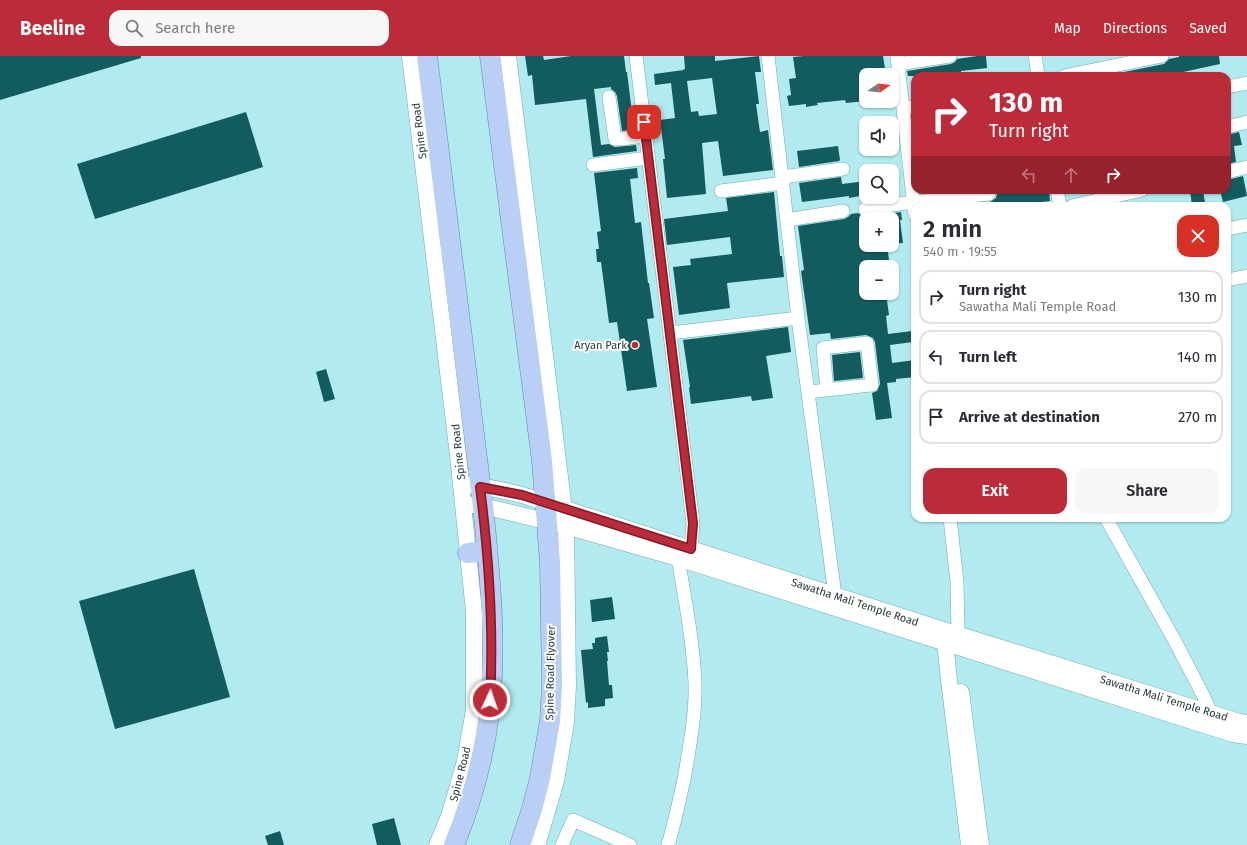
<!DOCTYPE html>
<meta charset="utf-8">
<style>
:root{--surface:#fff;--page:#f7f7f7;--text:#2b2b33;--muted:#7c7c81;--line:#e1e1e2;--accent:#bc2b3a}
body{margin:0;font-family:"Fira Sans",sans-serif;background:var(--page);color:var(--text);height:100vh;display:flex;flex-direction:column;font-size:15px;white-space:nowrap}
*{box-sizing:border-box;margin:0}
p{font-size:13px;color:var(--muted)}
.icon{flex:none;width:22px;height:22px;fill:none;stroke:currentColor;stroke-width:2;stroke-linecap:round;stroke-linejoin:round}
.map{position:relative;flex:1;overflow:hidden}
.details{position:absolute;left:911px;top:146px;width:320px;height:320px;display:flex;flex-direction:column;background:var(--surface);border-radius:12px;box-shadow:0 1px 3px #0004}
.details>*{flex:none}
.hud{position:absolute;left:911px;top:16px;width:320px;height:122px;border-radius:12px;box-shadow:0 1px 3px #0004;background:#bc2b3a;color:#fff;overflow:hidden}
.needle{width:26px;rotate:76deg}
.buttons{position:absolute;left:859px;top:12px;display:grid;gap:8px}
.buttons a{display:grid;place-items:center;width:40px;height:40px;border-radius:8px;background:var(--surface);box-shadow:0 1px 3px #0004;font-size:20px}
.pin{position:absolute;display:grid;place-items:center;width:34px;height:34px;color:#fff;margin:-17px;border-radius:8px;box-shadow:0 2px 6px #0006}
.me{position:absolute;width:44px;margin:-22px;rotate:3deg;stroke-linejoin:round;filter:drop-shadow(0 0 3px #0008)}
.turn{display:flex;align-items:center;gap:14px;height:84px;padding:0 12px;font-size:18px}
.turn .icon{width:52px;height:52px;stroke-width:2.5}
.turn b{display:block;font-size:28px;line-height:34px}
.lanes{display:flex;align-items:center;height:38px;padding:0 12px;background:#0003;justify-content:center;gap:20px;direction:ltr}
.lanes .off{opacity:.35}
.round{display:grid;place-items:center;flex:none;width:42px;height:42px;border-radius:12px;background:var(--page)}
.overview{display:flex;align-items:center;justify-content:space-between;height:68px;padding:0 12px}
h1{font-size:24px;font-weight:600;line-height:30px}
.cta{display:flex;gap:8px;margin-top:auto;padding:8px 12px}
.cta a{flex:1;height:46px;border-radius:12px;background:var(--accent);color:#fff;font-size:16px;font-weight:600;line-height:46px;text-align:center}
.cta a+a{background:var(--page);color:var(--text)}
ul{padding:0;list-style:none}
li{display:flex;align-items:center;gap:12px;height:54px;margin:0 8px 6px;padding:0 4px;border:2px solid var(--line);border-radius:12px}
li div{flex:1}
li b{display:block;font-size:15px}
li em{font-style:normal}
header{display:flex;align-items:center;gap:24px;box-sizing:border-box;height:56px;padding:0 20px;background:var(--accent);color:#fff}
header strong{font-size:19px}
nav{display:flex;gap:22px;margin-inline-start:auto;font-size:14px}
.search{width:280px;height:36px;background:var(--page);display:flex;align-items:center;gap:10px;box-sizing:border-box;padding:0 14px;border-radius:12px;color:var(--muted);font-size:15px}
.map>svg:first-child{display:block}
.building{fill:#125b5f;fill-rule:evenodd}
.lines{fill:none;stroke-linecap:round;stroke-linejoin:round}
.minor-casing{stroke:#71a9ac;stroke-width:14}
.tertiary-casing{stroke:#71a9ac;stroke-width:17}
.primary-casing{stroke:#6585ae;stroke-width:21}
.minor{stroke:#fff;stroke-width:13}
.tertiary{stroke:#fff;stroke-width:16}
.primary{stroke:#b9cff5;stroke-width:20}
.route-casing{stroke:#7a1c26;stroke-width:10}
.route{stroke:#bc2b3a;stroke-width:7}
.poi-dot{fill:#bc2b3a;stroke:#fff;stroke-width:1.5}
.labels{text-anchor:middle;stroke-width:4;stroke-linejoin:round;paint-order:stroke}
.street-label{font-size:11px;fill:#1f3638;stroke:#fff}
.poi-label{font-size:11px;fill:#1f3638;stroke:#fff;text-anchor:end}
</style>
<header>
<strong>Beeline</strong>
<div class="search"><svg class="icon" aria-label="search" viewBox="0 0 24 24"><circle cx="10" cy="10" r="6"/><path d="M15 15l6 6"/></svg>Search here</div>
<nav><a>Map</a><a>Directions</a><a>Saved</a></nav>
</header>
<div class="map">
<svg width="1247" height="789" viewBox="0 0 1247 789">
<rect width="100%" height="100%" fill="#b1ebef"/>
<path class="building" d="M 0,0 L 141,0 L 141,2 L 0,44 Z
M 525,0 L 543,0 L 544,4 L 571,0 L 624,0 L 626,16 L 627,16 L 634,73 L 622,75 L 617,40 L 615,36 L 611,33 L 611,31 L 594,33 L 601,89 L 609,88 L 615,91 L 636,89 L 637,95 L 593,101 L 586,43 L 535,49 L 532,19 L 528,20 Z
M 684,0 L 715,0 L 715,5 L 759,0 L 761,16 L 755,16 L 759,48 L 756,48 L 760,76 L 768,74 L 773,114 L 723,120 L 718,85 L 702,87 L 706,138 L 667,142 L 663,103 L 665,103 L 660,64 L 675,62 L 671,27 L 655,29 L 654,18 L 684,14 L 683,13 L 685,13 ZM 712,22 L 717,58 L 699,60 L 698,55 L 691,56 L 687,25 Z
M 804,0 L 883,0 L 886,19 L 866,19 L 866,45 L 846,47 L 845,44 L 817,47 L 818,49 L 806,51 L 806,48 L 789,50 L 787,40 L 791,39 L 789,23 L 796,22 L 793,1 Z
M 977,0 L 986,0 L 987,12 L 961,15 L 961,18 L 946,20 L 908,20 L 907,15 L 951,8 L 955,6 L 957,3 Z
M 1179,0 L 1219,0 L 1220,8 L 1174,18 L 1174,20 L 1104,20 L 1164,8 L 1169,3 L 1179,1 Z
M 246,56 L 263,111 L 95,163 L 77,108 Z
M 1239,76 L 1242,89 L 1234,90 L 1236,106 L 1227,108 L 1227,79 Z
M 838,90 L 840,104 L 839,105 L 799,111 L 797,95 Z
M 637,112 L 638,122 L 630,123 L 635,167 L 641,166 L 648,227 L 649,227 L 654,262 L 647,263 L 657,331 L 627,335 L 617,266 L 609,267 L 601,206 L 597,206 L 596,193 L 599,193 L 597,176 L 601,175 L 594,117 Z
M 1243,120 L 1247,140 L 1223,146 L 1220,134 L 1227,134 L 1227,124 Z
M 841,121 L 842,128 L 866,125 L 866,139 L 849,142 L 849,140 L 802,146 L 799,127 Z
M 996,134 L 1049,134 L 1050,145 L 1024,148 L 1025,149 L 1020,150 L 951,150 L 990,146 L 996,142 L 997,138 Z
M 1190,134 L 1203,134 L 1205,147 L 1192,150 Z
M 774,136 L 780,200 L 782,200 L 784,221 L 727,227 L 730,252 L 679,259 L 673,211 L 691,209 L 690,203 L 732,198 L 730,181 L 667,189 L 664,163 L 728,155 L 726,142 Z
M 901,156 L 902,164 L 900,164 L 903,187 L 892,188 L 892,163 L 866,163 L 866,189 L 887,189 L 890,211 L 866,211 L 866,237 L 886,237 L 889,259 L 886,260 L 888,278 L 912,275 L 913,286 L 890,289 L 892,307 L 915,304 L 915,321 L 896,323 L 896,326 L 887,327 L 892,362 L 876,364 L 872,337 L 877,335 L 880,328 L 875,286 L 873,282 L 866,279 L 831,283 L 830,277 L 810,279 L 801,215 L 804,214 L 798,170 L 844,163 L 848,161 L 851,158 L 858,157 L 862,160 L 866,161 Z
M 788,271 L 791,296 L 766,300 L 773,342 L 752,345 L 751,340 L 691,348 L 689,332 L 690,331 L 683,284 Z
M 860,296 L 863,322 L 834,325 L 832,299 Z
M 326,313 L 335,343 L 324,346 L 316,316 Z
M 194,513 L 230,641 L 115,673 L 79,545 Z
M 612,541 L 615,563 L 592,566 L 590,544 Z
M 607,580 L 609,596 L 607,596 L 608,605 L 607,605 L 609,629 L 612,629 L 613,642 L 605,643 L 605,650 L 588,652 L 588,646 L 586,647 L 581,594 L 593,593 L 592,587 L 595,587 L 595,582 Z
M 394,762 L 401,789 L 377,789 L 372,768 Z
M 280,775 L 284,789 L 268,789 L 265,780 Z"/>
<g class="lines">
<g class="minor-casing">
<path id="minor" d="M 636,0 L 693,467 L 691,493
M 768,0 L 798,262 L 835,539
M 897,0 L 915,159
M 1035,0 L 1038,20
M 898,8 L 950,0
M 1064,20 L 1162,0
M 1227,31 L 1247,27
M 609,41 L 615,83 L 621,83 L 646,80
M 903,53 L 915,51
M 1227,71 L 1247,66
M 593,109 L 648,102
M 1227,116 L 1247,111
M 782,121 L 843,113
M 1057,134 L 1060,150
M 721,135 L 783,127
M 1072,150 L 1142,134
M 865,153 L 913,146 L 989,138
M 787,164 L 843,155
M 1227,173 L 1247,169
M 1227,224 L 1247,220
M 671,277 L 798,262
M 808,336 C 829,334 850,331 872,329 L 867,287 L 823,292 L 827,334
M 950,462 L 957,526 L 958,578
M 1106,462 L 1176,587 L 1204,641 L 1211,657
M 562,789 L 573,764 L 630,789
M 668,789 C 675,766 680,742 685,718 C 690,688 696,657 695,626 C 693,585 685,543 678,502"/>
</g>
<g class="tertiary-casing">
<path id="tertiary" d="M 410,0 L 458,399 L 474,556 L 474,654 L 465,705 L 458,730 L 449,760 L 437,789
M 508,0 L 566,470 L 568,630 L 566,667 L 556,725 L 537,789
M 462,428 L 496,433 L 522,439 L 947,575 L 1239,666 L 1247,667
M 463,448 L 483,450 L 566,470 L 678,502 L 1233,678 L 1247,680
M 947,578 L 945,586 L 949,624 L 969,789
M 961,636 L 981,789"/>
</g>
<g class="primary-casing">
<path id="primary" d="M 427,0 L 483,450 C 490,518 497,590 489,657 C 484,702 471,747 454,789
M 490,0 L 542,405 L 550,507 L 552,630 L 550,665 L 540,722 L 532,753 L 520,789
M 468,497 L 487,495"/>
</g>
<use href="#minor" class="minor"/>
<use href="#tertiary" class="tertiary"/>
<use href="#primary" class="primary"/>
</g>
<g class="lines">
<g class="route-casing">
<path id="route" d="M 490,644 C 494,573 489,502 480,431 L 522,439 L 691,493 L 693,467 L 644,66"/>
</g>
<use href="#route" class="route"/>
</g>
<circle class="poi-dot" cx="635" cy="289" r="4"/>
<g class="labels">
<g class="street-label">
<text transform="translate(419 75) rotate(-97)" y="4">Spine Road</text>
<text transform="translate(458 396) rotate(-96)" y="4">Spine Road</text>
<text transform="translate(855 546) rotate(18)" y="4">Sawatha Mali Temple Road</text>
<text transform="translate(550 617) rotate(-89)" y="4">Spine Road Flyover</text>
<text transform="translate(1164 642) rotate(17)" y="4">Sawatha Mali Temple Road</text>
<text transform="translate(460 718) rotate(-76)" y="4">Spine Road</text>
</g>
<g class="poi-label">
<text x="627" y="293">Aryan Park</text>
</g>
</g>
</svg>
<div class="buttons">
<a><svg class="needle" viewBox="-14 -14 28 28"><path d="M0-13l5 13h-10z" fill="#e53935"/><path d="M0 13l5-13h-10z" fill="#7c7c81"/></svg></a>
<a><svg class="icon" aria-label="sound" viewBox="0 0 24 24"><path d="M4 9h4l5-4v14l-5-4H4zM17 9q2 3 0 6"/></svg></a>
<a><svg class="icon" aria-label="search" viewBox="0 0 24 24"><circle cx="10" cy="10" r="6"/><path d="M15 15l6 6"/></svg></a>
<a>+</a>
<a>−</a>
</div>
<div class="pin" style="left:644px;top:66px;background:#d93025"><svg class="icon" aria-label="arrive" viewBox="0 0 24 24"><path d="M6 21V4h12l-3 4 3 4H6"/></svg></div>
<svg class="me" style="left:490px;top:644px" viewBox="-20 -20 40 40"><circle r="17" fill="#bc2b3a" stroke="#fff" stroke-width="3"/><path d="M0-11L8 9 0 5-8 9z" fill="#fff"/></svg>
<div class="hud">
<div class="turn"><svg class="icon" aria-label="right" viewBox="0 0 24 24"><path d="M7 20v-9h11M14 6l5 5-5 5"/></svg><div><b>130 m</b>Turn right</div></div>
<div class="lanes"><svg class="icon off" aria-label="left" viewBox="0 0 24 24"><path d="M17 20v-9H6M10 6l-5 5 5 5"/></svg><svg class="icon off" aria-label="ahead" viewBox="0 0 24 24"><path d="M12 20V5M6 11l6-6 6 6"/></svg><svg class="icon" aria-label="right" viewBox="0 0 24 24"><path d="M7 20v-9h11M14 6l5 5-5 5"/></svg></div>
</div>
<section class="details">
<div class="overview"><div><h1>2 min</h1><p>540 m · 19:55</p></div><a class="round" style="background:#d93025;color:#fff"><svg class="icon" aria-label="close" viewBox="0 0 24 24"><path d="M6 6l12 12M18 6L6 18"/></svg></a></div>
<ul>
<li><svg class="icon" aria-label="right" viewBox="0 0 24 24"><path d="M7 20v-9h11M14 6l5 5-5 5"/></svg><div><b>Turn right</b><p>Sawatha Mali Temple Road</p></div><em>130 m</em></li>
<li><svg class="icon" aria-label="left" viewBox="0 0 24 24"><path d="M17 20v-9H6M10 6l-5 5 5 5"/></svg><div><b>Turn left</b></div><em>140 m</em></li>
<li><svg class="icon" aria-label="arrive" viewBox="0 0 24 24"><path d="M6 21V4h12l-3 4 3 4H6"/></svg><div><b>Arrive at destination</b></div><em>270 m</em></li>
</ul>
<div class="cta"><a>Exit</a><a>Share</a></div>
</section>
</div>
